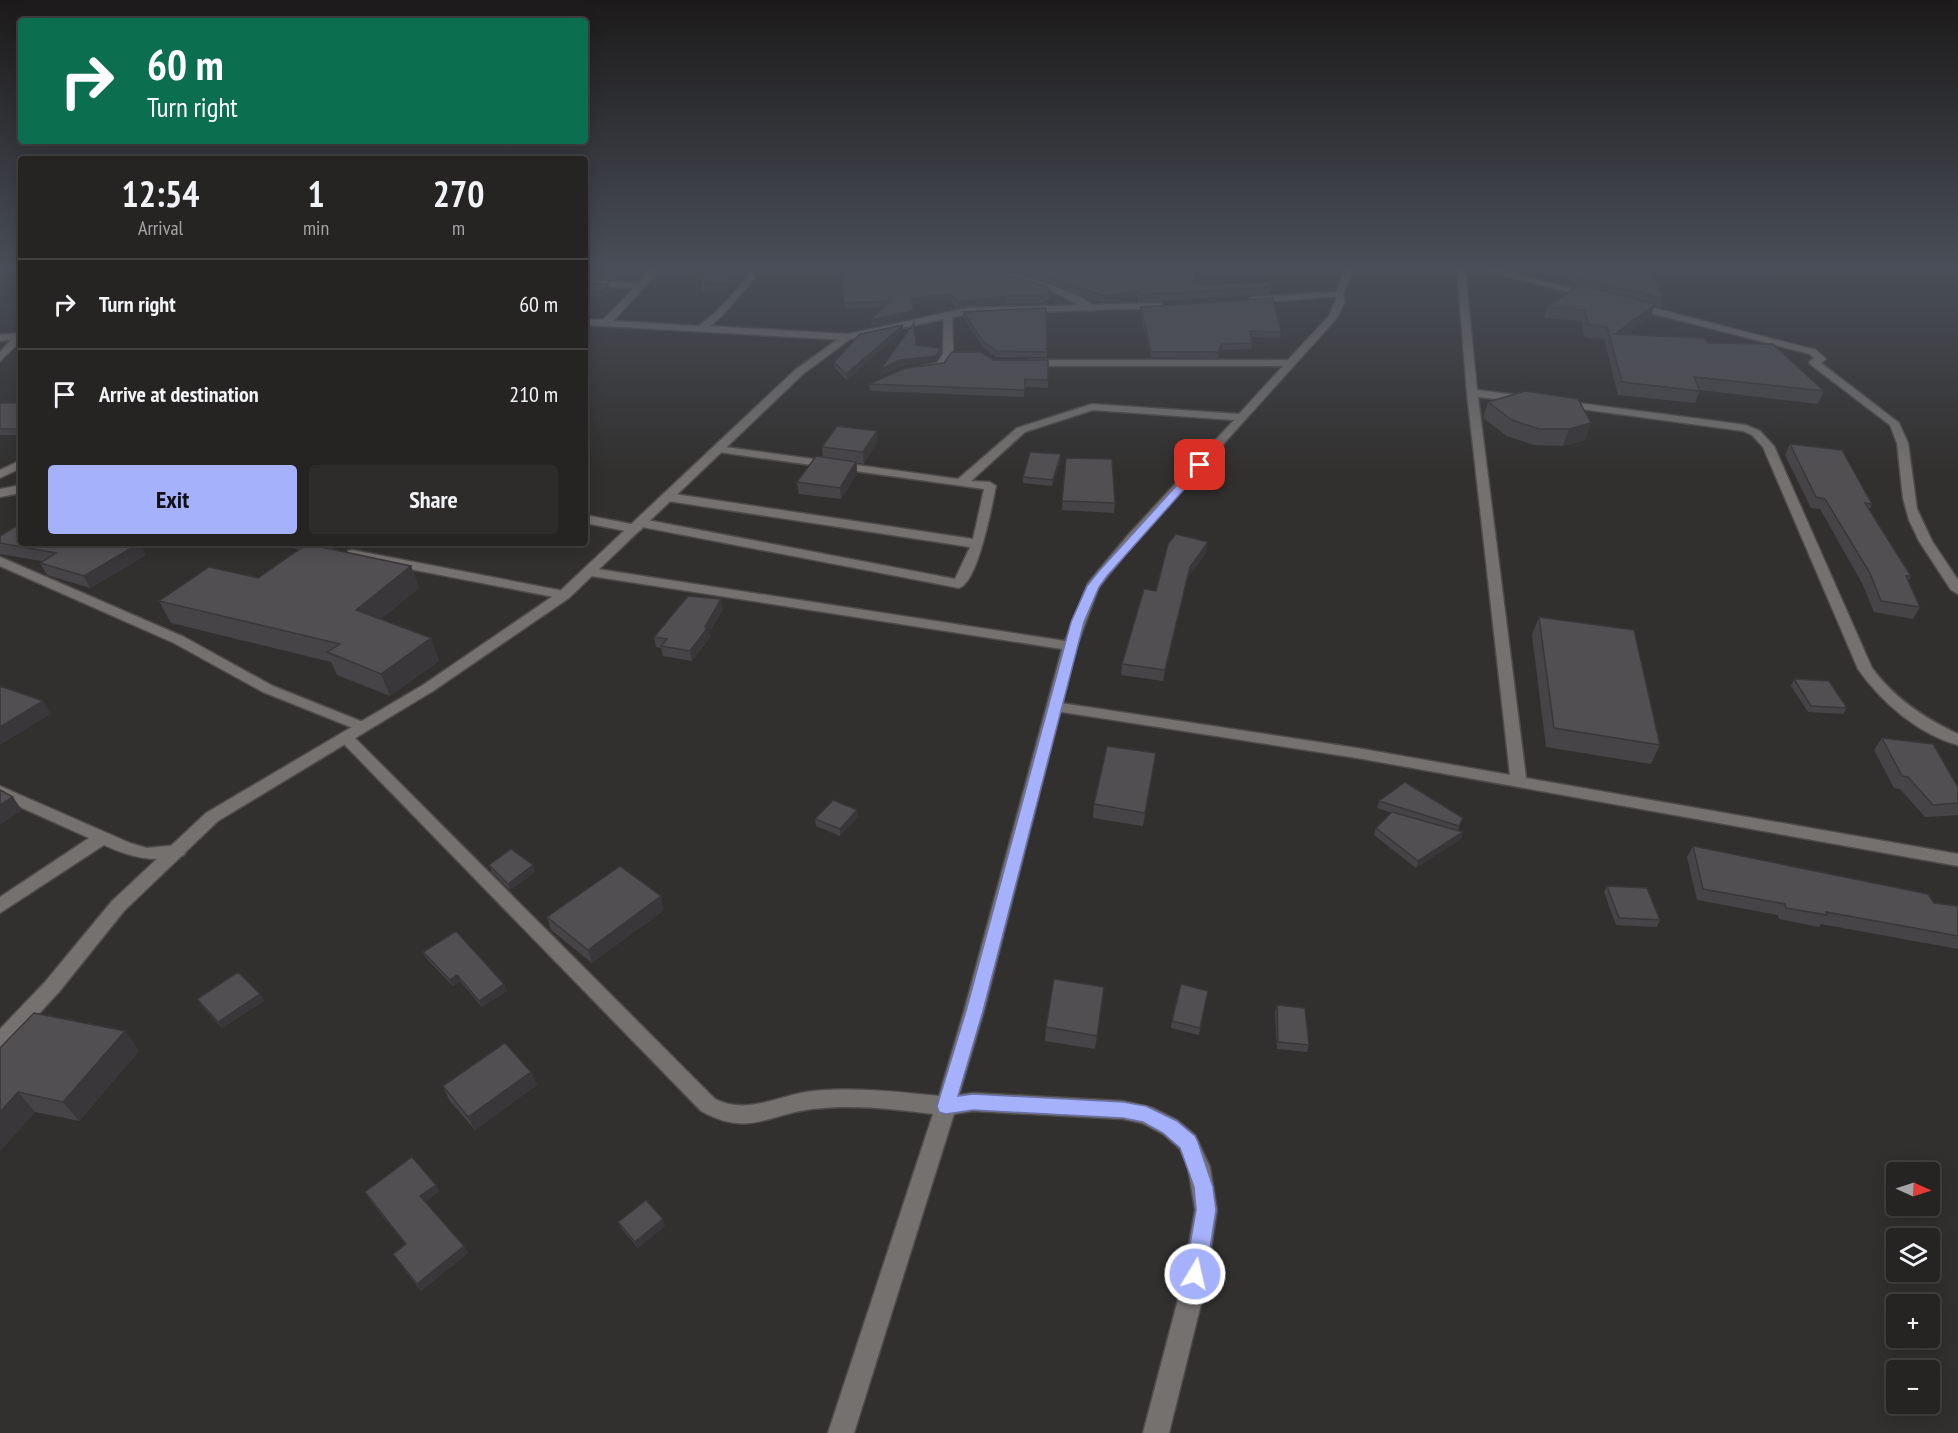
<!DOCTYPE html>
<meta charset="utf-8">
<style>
:root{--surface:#262423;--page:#2e2c2b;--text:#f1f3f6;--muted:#a4a4a6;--line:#424141;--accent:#a6b1fc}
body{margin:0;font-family:"PT Sans Narrow",sans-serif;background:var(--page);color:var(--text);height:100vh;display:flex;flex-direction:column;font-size:22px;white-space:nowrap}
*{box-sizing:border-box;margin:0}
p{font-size:20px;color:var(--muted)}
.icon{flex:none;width:33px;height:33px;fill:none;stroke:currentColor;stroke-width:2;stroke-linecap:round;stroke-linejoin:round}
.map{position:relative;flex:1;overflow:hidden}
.details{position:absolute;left:18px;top:156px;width:570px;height:390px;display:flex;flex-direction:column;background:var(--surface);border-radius:6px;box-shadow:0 3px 15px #0003,0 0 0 2px var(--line)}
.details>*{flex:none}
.top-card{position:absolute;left:18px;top:18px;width:570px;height:126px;border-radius:6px;box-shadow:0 3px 15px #0003,0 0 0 2px var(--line);background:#0b6e4f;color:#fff;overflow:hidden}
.needle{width:39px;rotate:93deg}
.fabs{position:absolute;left:1886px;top:1162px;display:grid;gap:12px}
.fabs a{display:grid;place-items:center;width:54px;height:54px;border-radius:6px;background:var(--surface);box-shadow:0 3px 15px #0003,0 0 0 2px var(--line);font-size:30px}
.pin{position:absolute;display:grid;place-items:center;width:51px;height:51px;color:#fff;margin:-26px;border-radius:12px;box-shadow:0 3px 9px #0006}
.me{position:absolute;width:66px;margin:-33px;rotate:9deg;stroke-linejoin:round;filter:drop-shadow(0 0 4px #0008)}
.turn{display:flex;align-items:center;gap:21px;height:126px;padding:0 30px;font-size:27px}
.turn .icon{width:78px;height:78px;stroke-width:2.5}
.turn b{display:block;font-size:42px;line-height:51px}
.eta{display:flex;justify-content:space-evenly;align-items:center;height:102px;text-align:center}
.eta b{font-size:36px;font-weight:700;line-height:42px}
.button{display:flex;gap:12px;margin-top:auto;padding:12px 30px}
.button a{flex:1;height:69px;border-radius:6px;background:var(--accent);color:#111;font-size:24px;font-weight:700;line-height:69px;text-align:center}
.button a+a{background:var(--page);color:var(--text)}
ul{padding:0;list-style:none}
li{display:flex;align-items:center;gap:18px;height:90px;padding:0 30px;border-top:2px solid var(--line)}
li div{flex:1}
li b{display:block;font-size:22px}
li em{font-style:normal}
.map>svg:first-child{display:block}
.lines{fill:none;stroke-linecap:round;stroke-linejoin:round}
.service-casing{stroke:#4e4c4b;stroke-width:3}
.minor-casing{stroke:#4e4c4b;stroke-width:3}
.tertiary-casing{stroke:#4e4c4b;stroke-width:3}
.service{fill:#74716f;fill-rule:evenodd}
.minor{fill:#74716f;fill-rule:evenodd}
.tertiary{fill:#74716f;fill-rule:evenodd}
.wall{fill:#464447}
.shaded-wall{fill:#393739}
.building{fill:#514f52;stroke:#393739;stroke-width:1.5}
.route{fill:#a6b1fc;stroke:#6c73a4;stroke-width:1.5}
</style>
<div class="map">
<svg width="1958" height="1433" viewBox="0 0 1958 1433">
<rect width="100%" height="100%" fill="#32302f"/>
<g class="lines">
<g class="service-casing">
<path id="service" d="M 1457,269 L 1465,269 L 1477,390 L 1524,396 L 1529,399 L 1524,402 L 1478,397 L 1526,778 L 1958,854 L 1958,866 L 1357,758 L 1049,710 L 1047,707 L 1054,702 L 1357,748 L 1510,775 L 1467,393 Z
M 1563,401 L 1746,425 L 1760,431 L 1774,446 L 1872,668 C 1894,698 1924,718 1958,734 L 1958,745 C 1918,734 1881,702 1858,669 L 1763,447 L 1752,435 L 1743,431 L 1559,406 L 1558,404 Z"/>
</g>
<g class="minor-casing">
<path id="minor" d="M 652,269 L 661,269 L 613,321 L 699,326 L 716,312 L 751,274 L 754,275 L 754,279 L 722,316 L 710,326 L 847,334 L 852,337 L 847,340 L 585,325 L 585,319 L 603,320 L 634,288 L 585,286 L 585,280 L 639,283 Z
M 993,269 C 1003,269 1006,273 1015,275 C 1043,283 1076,290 1098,309 L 1090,311 L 1052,291 L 1004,278 Z
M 1482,269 L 1498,269 L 1595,295 L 1591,298 Z
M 1336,292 L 1342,292 L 1345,302 L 1336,319 L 1136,541 L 1099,587 L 1077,646 L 984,1011 L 959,1095 L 973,1093 L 1123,1101 L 1153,1108 L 1177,1120 L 1195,1135 L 1210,1167 L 1217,1210 L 1205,1288 L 1169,1433 L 1143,1433 L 1181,1288 L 1195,1210 L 1188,1167 L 1180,1149 L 1163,1134 L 1142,1123 L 1123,1119 L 973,1111 L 954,1114 L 854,1433 L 828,1433 L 933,1114 C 894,1109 852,1104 812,1109 C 766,1115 748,1137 701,1111 L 337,737 L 345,732 L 350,733 L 715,1099 C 749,1116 780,1094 814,1091 C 856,1087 897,1092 939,1096 L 964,1011 L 1062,649 L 591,576 L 585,572 L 591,568 L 1065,641 L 1088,583 L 1128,535 L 1234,420 L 1093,410 L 1025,432 L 971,481 L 990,482 L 996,486 C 992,505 978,583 959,588 L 642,527 L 636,523 L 642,519 L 955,579 L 970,547 L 668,501 L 662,497 L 668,493 L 973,539 L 984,489 L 718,452 L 712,449 L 718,446 L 958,479 L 1017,428 L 1092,404 L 1239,414 L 1283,366 L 1029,366 L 1024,363 L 1029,360 L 1288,360 L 1329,316 L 1335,302 Z
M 1634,303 L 1816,350 L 1826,359 L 1821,363 L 1899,423 L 1908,443 L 1917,509 L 1932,541 L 1958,580 L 1958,594 L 1951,590 L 1919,541 L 1909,520 L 1903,498 L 1897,443 L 1890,425 L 1810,364 L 1809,362 L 1814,358 L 1810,354 L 1631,308 L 1631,304 Z
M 944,312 L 952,314 L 953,354 L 944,368 L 921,370 L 921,366 L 937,363 L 943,354 Z
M 21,333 L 21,341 L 0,361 L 0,352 L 11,340 L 0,341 L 0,335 Z
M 21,460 L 21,468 L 0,478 L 0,470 Z
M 21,485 L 21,493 L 0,497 L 0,489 Z
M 585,515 L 636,525 L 642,529 L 636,533 L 585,523 Z
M 289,543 L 314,543 L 329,546 L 331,549 L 325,553 L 291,546 Z
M 352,550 L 564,591 L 571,595 L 564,599 L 348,557 L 348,551 Z
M 0,557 L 184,637 L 273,686 L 368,724 L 371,727 L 363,732 L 263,692 L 174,643 L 0,566 Z
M 0,786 L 130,843 L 147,848 L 178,845 L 184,847 L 186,851 L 184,855 C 155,864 130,857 104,845 L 0,913 L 0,897 L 89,838 L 0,798 Z"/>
</g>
<g class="tertiary-casing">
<path id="tertiary" d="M 1346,269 L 1354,269 L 1342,296 L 1252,303 L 1247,300 L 1252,297 L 1336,292 Z
M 1159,303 L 1162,304 L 1162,308 L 968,314 L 850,339 L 803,374 L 569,598 L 433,691 L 218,821 L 124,911 L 59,992 L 7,1048 L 0,1050 L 0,1029 L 45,982 L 112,901 L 206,813 L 423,685 L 559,592 L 795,370 L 844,335 L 968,308 Z"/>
</g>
<use href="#service" class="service"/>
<use href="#minor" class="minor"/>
<use href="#tertiary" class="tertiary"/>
</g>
<path class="wall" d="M 585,269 L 628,269 L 618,280 L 585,278 Z
M 743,269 L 727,292 L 702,291 L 701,283 Z
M 841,269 L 1003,274 L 1050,294 L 1049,300 L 1045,300 L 1045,303 L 1006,303 L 957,308 L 951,300 L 912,304 L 913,318 L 871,327 L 871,320 L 883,307 L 845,309 Z
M 1011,269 L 1193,269 L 1196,285 L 1271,287 L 1270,294 L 1138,302 L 1137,297 L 1104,303 L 1011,271 Z
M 1563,269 L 1650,269 L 1664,299 L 1661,307 L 1654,306 L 1651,315 L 1626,335 L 1708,343 L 1824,391 L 1818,404 L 1700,390 L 1695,403 L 1618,395 L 1604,339 L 1585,337 L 1581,321 L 1544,318 L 1547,307 L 1577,287 Z
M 585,283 L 609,289 L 602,297 L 585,296 Z
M 1141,307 L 1281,332 L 1280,338 L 1251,337 L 1252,343 L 1251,349 L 1222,350 L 1218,358 L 1151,357 L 1140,312 Z
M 963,312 L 1047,352 L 1047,357 L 997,357 L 984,349 L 963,317 Z
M 903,325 L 903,330 L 847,380 L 835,368 L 834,362 Z
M 1048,360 L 1048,388 L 1025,387 L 1024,397 L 870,391 L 869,384 Z
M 1525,391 L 1585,440 L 1563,446 L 1534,445 L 1507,436 L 1483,418 L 1488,402 Z
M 0,403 L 21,403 L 21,434 L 20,435 L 0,435 Z
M 877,442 L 864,464 L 857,463 L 857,474 L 841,499 L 799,494 L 797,482 L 823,457 L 822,447 Z
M 1790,444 L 1872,504 L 1869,510 L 1911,576 L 1908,581 L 1920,607 L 1913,619 L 1874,612 L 1863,585 L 1820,509 L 1811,508 L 1785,455 Z
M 1061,454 L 1061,460 L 1052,486 L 1023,483 L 1023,477 Z
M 1066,458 L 1115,503 L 1114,513 L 1062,510 Z
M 0,536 L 146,555 L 90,588 L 47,575 L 40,563 L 42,561 L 0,554 Z
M 1206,553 L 1188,577 L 1163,681 L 1121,675 L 1122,664 L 1156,591 Z
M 411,566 L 419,588 L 381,619 L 431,638 L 439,661 L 390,696 L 337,675 L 331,662 L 171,623 L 159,601 L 258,578 Z
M 723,609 L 709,633 L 710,637 L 692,661 L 663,656 L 661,648 L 656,647 L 654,637 Z
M 1539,617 L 1660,745 L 1651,764 L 1546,747 L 1532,635 Z
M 1794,679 L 1847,708 L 1843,714 L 1808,712 L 1791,686 Z
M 1882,738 L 1958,787 L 1958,815 L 1925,817 L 1900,789 L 1894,788 L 1874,750 Z
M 1154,766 L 1143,826 L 1093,818 L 1094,804 Z
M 1379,801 L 1463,818 L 1458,830 L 1463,832 L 1461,839 L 1416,868 L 1374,835 L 1376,828 L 1396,814 L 1377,808 Z
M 858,817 L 840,836 L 816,826 L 815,819 Z
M 1693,846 L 1934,903 L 1958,906 L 1958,949 L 1821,924 L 1819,927 L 1779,919 L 1778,915 L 1697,900 L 1687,857 Z
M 489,865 L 535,872 L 510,890 L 492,872 Z
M 1607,886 L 1660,920 L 1657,927 L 1616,925 L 1604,892 Z
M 664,910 L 592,963 L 551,930 L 547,917 Z
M 423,952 L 504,984 L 507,991 L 482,1007 L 460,981 L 453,986 L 426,958 Z
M 1208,991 L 1199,1035 L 1171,1028 L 1172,1021 Z
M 260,994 L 264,1001 L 222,1028 L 201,1005 L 197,999 Z
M 1103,1001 L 1095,1049 L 1045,1041 L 1046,1027 Z
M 1277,1005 L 1309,1045 L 1307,1052 L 1277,1049 L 1275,1012 Z
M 125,1031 L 139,1051 L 79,1121 L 35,1112 L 0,1151 L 0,1048 Z
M 531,1072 L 537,1085 L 475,1130 L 449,1100 L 443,1086 Z
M 439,1191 L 425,1202 L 464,1246 L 468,1253 L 421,1291 L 397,1260 L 393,1254 L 405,1244 L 369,1199 L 365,1192 Z
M 618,1222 L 665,1226 L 638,1248 L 621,1228 Z"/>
<path class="shaded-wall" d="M 622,269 L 628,269 L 618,280 L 617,275 Z
M 737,269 L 743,269 L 727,292 L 726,284 Z
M 608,284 L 609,289 L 602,297 L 601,292 Z
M 1138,291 L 1137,297 L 1104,303 L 1105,296 Z
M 951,294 L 951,300 L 912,304 L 912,298 Z
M 1006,296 L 1006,303 L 957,308 L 957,302 Z
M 1655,304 L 1651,315 L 1612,345 L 1615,334 Z
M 913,311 L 913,318 L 871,327 L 871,320 Z
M 903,325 L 903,330 L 847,380 L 846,374 Z
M 1222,344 L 1222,350 L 1218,358 L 1218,352 Z
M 941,348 L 941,353 L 936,361 L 900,366 L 880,376 L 880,370 L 899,360 Z
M 1591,423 L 1585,440 L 1563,446 L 1569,429 Z
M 21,426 L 21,434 L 20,435 L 17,429 Z
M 877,431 L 877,442 L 864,464 L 863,452 Z
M 1061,454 L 1061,460 L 1052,486 L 1053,480 Z
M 856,462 L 857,474 L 841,499 L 840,488 Z
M 1208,542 L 1206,553 L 1188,577 L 1163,681 L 1165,670 L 1190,567 Z
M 140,543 L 146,555 L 90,588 L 84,576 Z
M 411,566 L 419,588 L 365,632 L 356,610 Z
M 721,599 L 723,609 L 709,633 L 710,637 L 692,661 L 690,651 Z
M 431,638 L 439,661 L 390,696 L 381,674 Z
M 43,701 L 51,714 L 0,745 L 0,727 Z
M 1156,753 L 1154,766 L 1143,826 L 1145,813 Z
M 13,797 L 22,810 L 0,825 L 0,805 Z
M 857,810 L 858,817 L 840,836 L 840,829 Z
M 1463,832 L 1461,839 L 1416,868 L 1418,861 Z
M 533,865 L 535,872 L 510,890 L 508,884 Z
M 661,896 L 664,910 L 592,963 L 588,950 Z
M 457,975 L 460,981 L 453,986 L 450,980 Z
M 504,984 L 507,991 L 482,1007 L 479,1001 Z
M 1104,987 L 1103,1001 L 1095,1049 L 1097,1036 Z
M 260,994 L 264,1001 L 222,1028 L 218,1022 Z
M 125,1031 L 139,1051 L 79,1121 L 63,1102 Z
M 531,1072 L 537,1085 L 475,1130 L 468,1117 Z
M 18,1092 L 35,1112 L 0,1151 L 0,1112 Z
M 436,1185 L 439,1191 L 424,1203 L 420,1196 Z
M 663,1219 L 665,1226 L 638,1248 L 635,1242 Z
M 464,1246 L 468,1253 L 421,1291 L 417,1284 Z"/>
<path class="building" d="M 585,269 L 622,269 L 617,275 L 585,274 Z
M 705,269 L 737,269 L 726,284 L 701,283 Z
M 841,269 L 998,269 L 1003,274 L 1047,286 L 1050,294 L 1045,294 L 1045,296 L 1006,296 L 957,302 L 951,294 L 912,298 L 913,311 L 871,320 L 889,301 L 844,303 Z
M 1023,269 L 1193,269 L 1196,285 L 1269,282 L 1271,287 L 1139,295 L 1138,291 L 1105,296 Z
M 1573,269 L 1650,269 L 1664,299 L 1580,278 Z
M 585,283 L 608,284 L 601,292 L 585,291 Z
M 1580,285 L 1655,304 L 1615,334 L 1704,338 L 1708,343 L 1773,344 L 1824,391 L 1694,377 L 1700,391 L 1622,382 L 1607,327 L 1589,325 L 1584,310 L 1547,307 Z
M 1273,298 L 1281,332 L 1250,331 L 1252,343 L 1222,344 L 1218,352 L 1151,352 L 1141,307 Z
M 1046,308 L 1047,352 L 997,351 L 984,343 L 963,312 Z
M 914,323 L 916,345 L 941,348 L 936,356 L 899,360 L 880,370 Z
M 903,325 L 846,374 L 834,362 L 860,334 Z
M 952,352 L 981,352 L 994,360 L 1048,360 L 1048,380 L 1025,379 L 1025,390 L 869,384 L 906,368 L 944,363 Z
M 1525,391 L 1578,399 L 1591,423 L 1569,429 L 1539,429 L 1512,420 L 1488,402 Z
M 0,403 L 21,403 L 21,426 L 17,429 L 0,429 Z
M 837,426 L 877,431 L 863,452 L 822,447 Z
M 1790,444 L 1842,450 L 1872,504 L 1865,503 L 1911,576 L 1906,576 L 1920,607 L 1881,601 L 1870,573 L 1825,499 L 1816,497 Z
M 1030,452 L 1061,454 L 1053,480 L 1023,477 Z
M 816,456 L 856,462 L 840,488 L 797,482 Z
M 1066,458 L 1112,459 L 1115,503 L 1062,501 Z
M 21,523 L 21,543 L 140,543 L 84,576 L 40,563 L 56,553 L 0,543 L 0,536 Z
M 1176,534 L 1208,542 L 1190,567 L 1165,670 L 1122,664 L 1144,589 L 1156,591 L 1168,544 Z
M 307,544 L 411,566 L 356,610 L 431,638 L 381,674 L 327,652 L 340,644 L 159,601 L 209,567 L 258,578 Z
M 688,596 L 721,599 L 705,627 L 708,627 L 690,651 L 661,646 L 667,639 L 654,637 Z
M 1539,617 L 1634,630 L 1660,745 L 1554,728 Z
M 1794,679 L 1829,681 L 1847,708 L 1811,706 Z
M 0,686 L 43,701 L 0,727 Z
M 1882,738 L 1933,744 L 1958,787 L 1958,803 L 1933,805 L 1908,777 L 1902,776 Z
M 1107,746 L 1156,753 L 1145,813 L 1094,804 Z
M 1405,782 L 1463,818 L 1459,826 L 1379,801 Z
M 0,790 L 13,797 L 0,805 Z
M 833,800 L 857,810 L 840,829 L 815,819 Z
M 1392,812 L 1463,832 L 1418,861 L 1376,828 Z
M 1693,846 L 1928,894 L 1934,903 L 1958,906 L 1958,936 L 1826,912 L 1827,915 L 1786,908 L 1785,904 L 1703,889 Z
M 511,849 L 533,865 L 508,884 L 489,865 Z
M 620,866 L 661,896 L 588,950 L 547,917 Z
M 1607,886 L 1647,888 L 1660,920 L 1619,918 Z
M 456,931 L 504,984 L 479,1001 L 457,975 L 450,980 L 423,952 Z
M 238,972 L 260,994 L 218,1022 L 197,999 Z
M 1054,979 L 1104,987 L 1097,1036 L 1046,1027 Z
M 1181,984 L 1208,991 L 1200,1028 L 1172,1021 Z
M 1277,1005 L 1305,1008 L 1309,1045 L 1278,1042 Z
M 34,1013 L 125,1031 L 63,1102 L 18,1092 L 0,1112 L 0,1048 Z
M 505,1043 L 531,1072 L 468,1117 L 443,1086 Z
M 412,1157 L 436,1185 L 420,1196 L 464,1246 L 417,1284 L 393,1254 L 406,1244 L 365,1192 Z
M 646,1200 L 663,1219 L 635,1242 L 618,1222 Z"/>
<linearGradient id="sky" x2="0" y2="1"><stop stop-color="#1c1a1a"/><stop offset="0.57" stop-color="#494e58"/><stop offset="1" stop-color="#494e58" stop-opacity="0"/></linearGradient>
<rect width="1958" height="470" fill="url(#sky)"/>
<path class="route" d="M 1197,463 L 1206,465 L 1107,576 L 1099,587 L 1084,622 L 983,1011 L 958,1096 L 973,1094 L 1123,1102 L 1146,1106 L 1177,1121 L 1195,1136 L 1198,1142 L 1213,1187 L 1216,1210 L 1206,1274 L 1203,1281 L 1195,1284 L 1188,1281 L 1185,1274 L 1196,1210 L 1194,1187 L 1180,1148 L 1163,1133 L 1143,1122 L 1123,1118 L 973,1110 L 946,1114 L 939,1112 L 937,1106 L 966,1011 L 1071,622 L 1087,586 L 1099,571 Z"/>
</svg>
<div class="fabs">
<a><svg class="needle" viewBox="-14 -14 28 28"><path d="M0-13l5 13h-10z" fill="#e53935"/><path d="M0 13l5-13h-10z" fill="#a4a4a6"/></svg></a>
<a><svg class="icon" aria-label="layers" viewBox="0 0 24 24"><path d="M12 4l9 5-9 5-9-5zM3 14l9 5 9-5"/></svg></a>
<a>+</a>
<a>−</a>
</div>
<div class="pin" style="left:1200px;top:465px;background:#d93025"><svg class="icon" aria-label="arrive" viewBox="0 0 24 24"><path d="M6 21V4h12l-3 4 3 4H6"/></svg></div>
<svg class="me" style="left:1195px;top:1274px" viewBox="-20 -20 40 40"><circle r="17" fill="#a6b1fc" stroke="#fff" stroke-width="3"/><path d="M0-11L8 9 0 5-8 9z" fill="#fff"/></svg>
<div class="top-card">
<div class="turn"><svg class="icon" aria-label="right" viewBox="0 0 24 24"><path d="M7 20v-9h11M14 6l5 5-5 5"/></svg><div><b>60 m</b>Turn right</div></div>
</div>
<section class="details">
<div class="eta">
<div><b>12:54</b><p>Arrival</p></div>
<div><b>1</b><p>min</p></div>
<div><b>270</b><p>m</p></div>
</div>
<ul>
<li><svg class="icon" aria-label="right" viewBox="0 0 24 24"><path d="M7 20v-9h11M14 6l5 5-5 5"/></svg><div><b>Turn right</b></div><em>60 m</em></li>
<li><svg class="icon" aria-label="arrive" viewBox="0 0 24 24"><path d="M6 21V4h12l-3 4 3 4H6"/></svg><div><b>Arrive at destination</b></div><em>210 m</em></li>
</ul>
<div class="button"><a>Exit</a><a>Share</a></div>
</section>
</div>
